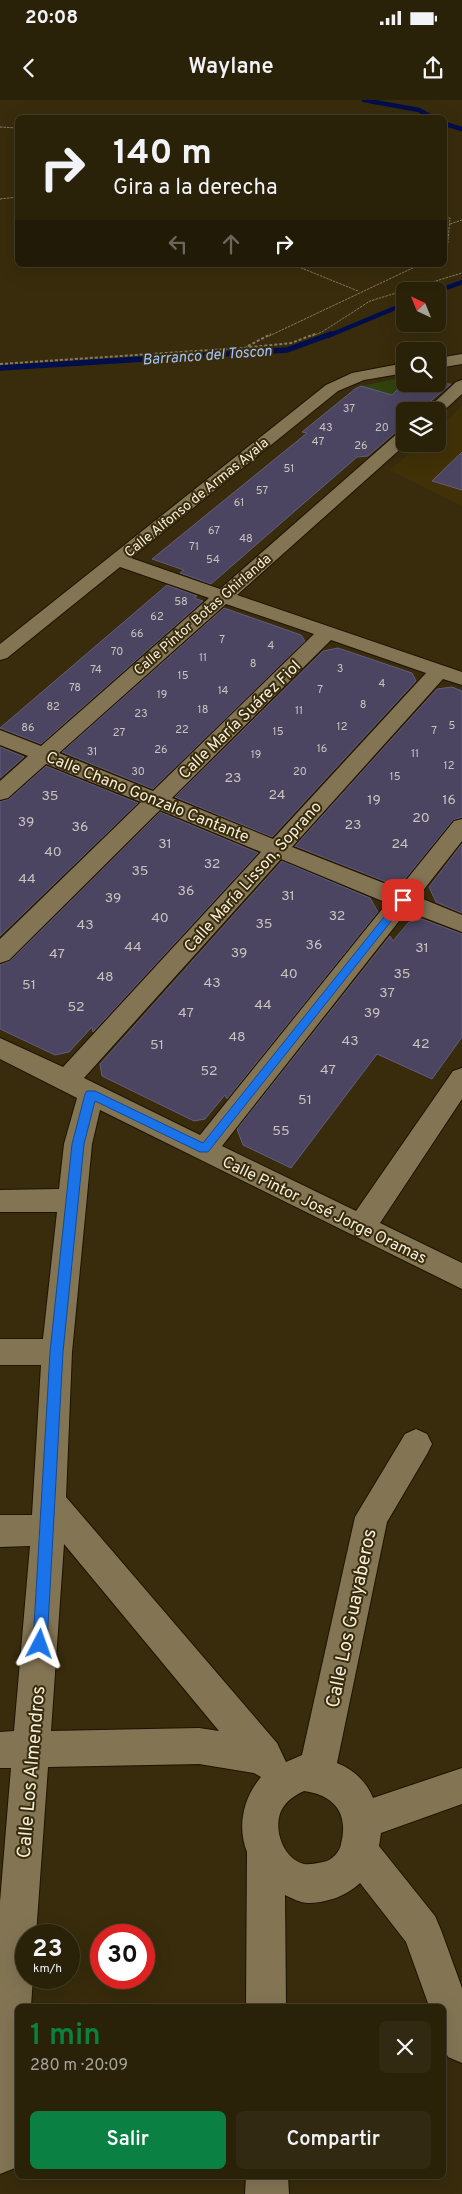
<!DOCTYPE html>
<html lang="es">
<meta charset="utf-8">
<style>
:root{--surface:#2a2109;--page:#322912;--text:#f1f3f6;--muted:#a5a39c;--line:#463e2a;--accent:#0b8043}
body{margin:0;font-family:Overpass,sans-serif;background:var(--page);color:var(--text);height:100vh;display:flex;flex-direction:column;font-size:19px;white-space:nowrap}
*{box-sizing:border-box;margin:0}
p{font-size:16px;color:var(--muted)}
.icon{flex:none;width:28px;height:28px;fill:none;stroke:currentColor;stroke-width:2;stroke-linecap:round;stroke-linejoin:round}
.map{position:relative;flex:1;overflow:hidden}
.side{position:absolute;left:15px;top:1904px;width:431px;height:175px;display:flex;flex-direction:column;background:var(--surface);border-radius:8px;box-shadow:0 5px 20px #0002,0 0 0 1px var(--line)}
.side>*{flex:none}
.top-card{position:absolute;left:15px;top:15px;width:432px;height:152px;border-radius:8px;box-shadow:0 5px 20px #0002,0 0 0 1px var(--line);background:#2a2109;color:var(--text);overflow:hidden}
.needle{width:32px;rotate:317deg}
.buttons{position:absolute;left:396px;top:182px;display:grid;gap:10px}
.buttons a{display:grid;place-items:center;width:50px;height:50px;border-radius:8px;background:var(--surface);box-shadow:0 5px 20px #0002,0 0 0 1px var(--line);font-size:25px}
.speed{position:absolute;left:15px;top:1824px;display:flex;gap:10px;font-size:25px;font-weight:700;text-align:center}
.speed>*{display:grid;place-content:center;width:65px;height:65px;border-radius:50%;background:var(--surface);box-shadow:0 5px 20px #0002,0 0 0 1px var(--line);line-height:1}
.speed small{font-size:12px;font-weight:400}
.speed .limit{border:8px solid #d22;background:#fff;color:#111}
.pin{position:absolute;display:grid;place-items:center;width:42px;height:42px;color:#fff;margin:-21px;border-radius:10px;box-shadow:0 2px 8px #0006}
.me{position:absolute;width:55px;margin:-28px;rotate:4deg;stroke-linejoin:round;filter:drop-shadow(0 0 4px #0008)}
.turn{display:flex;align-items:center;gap:18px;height:105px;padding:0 15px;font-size:22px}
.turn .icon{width:65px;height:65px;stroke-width:2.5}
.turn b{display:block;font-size:35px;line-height:42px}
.lanes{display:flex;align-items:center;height:48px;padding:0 15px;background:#0003;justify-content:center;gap:25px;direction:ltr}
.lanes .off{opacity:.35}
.round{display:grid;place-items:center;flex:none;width:52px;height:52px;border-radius:8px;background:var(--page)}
.head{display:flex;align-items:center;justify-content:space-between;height:85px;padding:0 15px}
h1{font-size:30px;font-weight:600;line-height:38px;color:var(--accent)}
.button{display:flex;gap:10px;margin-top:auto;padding:10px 15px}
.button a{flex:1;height:58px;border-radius:8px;background:var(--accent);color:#fff;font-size:20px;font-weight:600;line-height:58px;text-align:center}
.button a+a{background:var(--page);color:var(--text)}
.status{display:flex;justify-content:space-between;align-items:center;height:35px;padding:0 25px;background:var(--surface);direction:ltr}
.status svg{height:14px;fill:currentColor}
header{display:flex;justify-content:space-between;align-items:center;height:65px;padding:0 15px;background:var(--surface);font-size:22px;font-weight:600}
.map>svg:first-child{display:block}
.built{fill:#403107}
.green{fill:#30430f}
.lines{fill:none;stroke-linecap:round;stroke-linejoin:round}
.stream-far1{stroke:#000e4e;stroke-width:4.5}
.stream{stroke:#000e4e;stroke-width:5.5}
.building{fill:#4b4562;stroke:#635d7d}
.minor-casing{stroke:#1e1400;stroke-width:2}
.path-far1{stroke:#857b61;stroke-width:1;stroke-dasharray:2.5 1;stroke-linecap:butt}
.path{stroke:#857b61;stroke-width:2;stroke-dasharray:3 2;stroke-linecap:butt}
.minor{fill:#837554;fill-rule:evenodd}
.route{fill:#1a73e8;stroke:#114b97}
.labels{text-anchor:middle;stroke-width:4;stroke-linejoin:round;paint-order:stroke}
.far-number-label{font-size:11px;fill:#cac3bd}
.far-street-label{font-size:14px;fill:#f5eddb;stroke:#382c0c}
.number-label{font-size:14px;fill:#cac3bd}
.far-water-label{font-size:15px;font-style:italic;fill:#a2c3fd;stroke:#382c0c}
.street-label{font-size:16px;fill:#f5eddb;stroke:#382c0c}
.near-street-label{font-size:19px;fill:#f5eddb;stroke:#382c0c}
</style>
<div class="status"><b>20:08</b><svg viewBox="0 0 49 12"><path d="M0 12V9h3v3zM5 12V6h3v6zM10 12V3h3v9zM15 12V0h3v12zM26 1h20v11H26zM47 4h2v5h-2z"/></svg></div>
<header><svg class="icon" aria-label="back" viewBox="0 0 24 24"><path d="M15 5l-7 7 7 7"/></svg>Waylane<svg class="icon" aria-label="share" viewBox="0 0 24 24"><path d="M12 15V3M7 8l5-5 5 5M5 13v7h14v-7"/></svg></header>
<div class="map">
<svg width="462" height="2094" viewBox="0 0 462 2094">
<rect width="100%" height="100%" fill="#382c0c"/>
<path class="built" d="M 462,306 L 462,406 L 390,370 L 420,344 L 438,344 L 438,328 Z"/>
<path class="green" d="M 405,277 L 405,283 L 391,295 L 361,286 Z"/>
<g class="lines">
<path class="stream-far1" d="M 364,0 L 419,10 L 433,18
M 445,24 L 462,29
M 438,191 L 462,182
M 328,236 L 405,204"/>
<path class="stream" d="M 0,268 L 287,250 L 331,234"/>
</g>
<path class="building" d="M 404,283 L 451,284 L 419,311 L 405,311 L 405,324 L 368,356 L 357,357 L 211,484 L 180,473 L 184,470 L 152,459 L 307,333 L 302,332 L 355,289 L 361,286 L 392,295 Z
M 462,352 L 462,390 L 432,381 Z
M 167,485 L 197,496 L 194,498 L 203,501 L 41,644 L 0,628 Z
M 224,508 L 301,535 L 305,541 L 153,689 L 62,652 Z
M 338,548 L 412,573 L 416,581 L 272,737 L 175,697 L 323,551 Z
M 452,587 L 462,591 L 462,717 L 453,720 L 405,779 L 389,783 L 295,746 L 437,589 Z
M 0,647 L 24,657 L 0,678 Z
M 46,666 L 138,703 L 0,836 L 0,702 L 9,699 Z
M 160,712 L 258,753 L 93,932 L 92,927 L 69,952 L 55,955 L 0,929 L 0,865 L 10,861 Z
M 462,744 L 462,813 L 436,802 L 429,787 Z
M 282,761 L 370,798 L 378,812 L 227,999 L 225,995 L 205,1019 L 194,1021 L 102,976 L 100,964 Z
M 422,819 L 462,834 L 462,937 L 432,979 L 377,954 L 291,1068 L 243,1045 L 237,1029 L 390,836 L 393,841 L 409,822 Z"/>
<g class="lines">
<g class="minor-casing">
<path id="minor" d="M 462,254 L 462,264 L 438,268 L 438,258 Z
M 405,263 L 405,273 L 364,280 L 338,291 L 131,458 L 220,489 L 399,332 L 405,331 L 406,344 L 237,495 L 462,572 L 462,585 L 443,579 L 292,747 L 399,789 L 454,721 L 462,719 L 462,741 L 418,797 L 462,815 L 462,832 L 407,811 L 222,1046 L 356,1111 L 453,971 L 462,968 L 462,999 L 380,1123 L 462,1163 L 462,1189 L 100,1010 L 92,1044 L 72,1252 L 66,1397 L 277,1643 L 286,1662 L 302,1655 L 355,1417 L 405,1334 L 416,1329 L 427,1334 L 432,1344 L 427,1354 L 387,1422 L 337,1663 C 354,1670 366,1681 373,1698 L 462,1668 L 462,1704 L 381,1733 L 379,1746 L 435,1816 L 441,1830 L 462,1888 L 462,1963 L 448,1957 L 444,1948 L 444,1906 L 429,1906 L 406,1842 L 360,1783 C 347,1796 326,1803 308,1803 C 301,1803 291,1798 285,1795 L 286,1906 L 246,1906 L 247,1752 C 237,1727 243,1698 261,1677 L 254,1673 L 199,1664 L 48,1667 L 36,1835 L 26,1835 L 26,1878 L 33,1878 L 31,1906 L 18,1906 L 18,2062 L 15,2068 L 0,2074 L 0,1802 L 11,1668 L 0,1668 L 0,1632 L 14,1631 L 30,1446 L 0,1447 L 0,1415 L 32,1415 L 41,1265 L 0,1265 L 0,1239 L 43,1239 L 57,1112 L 0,1112 L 0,1090 L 59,1089 L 64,1044 L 77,998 L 0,959 L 0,938 L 63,967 L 261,752 L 160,710 L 9,860 L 0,863 L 0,839 L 141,702 L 46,664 L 8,698 L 0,700 L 0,681 L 28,656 L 0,645 L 0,630 L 41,646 L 209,498 L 120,467 L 7,558 L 0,560 L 0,544 L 326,285 L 352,273 ZM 226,504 L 314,534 L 153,691 L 59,653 ZM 331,540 L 426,573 L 273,739 L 172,698 ZM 281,759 L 387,803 L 200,1035 L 84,978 ZM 64,1444 L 219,1631 L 199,1628 L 51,1631 ZM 304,1691 C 334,1695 349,1713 341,1744 C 340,1752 331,1761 323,1762 C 317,1763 310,1765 304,1764 C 283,1759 273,1729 281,1711 C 286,1701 295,1695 304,1691 Z
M 462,280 L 462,294 L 439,315 L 438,311 L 425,311 L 456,282 Z
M 246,2076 L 288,2076 L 289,2094 L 245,2094 Z"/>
</g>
<path class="path-far1" d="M 0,27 L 18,28
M 0,99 L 18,97
M 445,117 L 450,118 L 447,152 L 445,153
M 450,124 L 462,120
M 294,165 L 358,191
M 269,236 L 419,165
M 312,236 L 322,232 L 370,201 L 462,173"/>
<path class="path" d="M 248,246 L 271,234
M 0,264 L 242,248 L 291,243 L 315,234"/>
<use href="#minor" class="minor"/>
</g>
<path class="route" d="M 400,797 L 407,797 L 408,800 L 208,1052 L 200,1052 L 95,1001 L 84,1044 L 63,1252 L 47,1544 L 45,1549 L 40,1551 L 35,1549 L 33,1544 L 50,1252 L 72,1044 L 85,994 L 87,991 L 95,991 L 203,1043 Z"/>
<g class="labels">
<g class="far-number-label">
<text x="349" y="312">37</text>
<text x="326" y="331">43</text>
<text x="382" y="331">20</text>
<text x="318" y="345">47</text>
<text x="361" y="349">26</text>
<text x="289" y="372">51</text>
<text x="262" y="394">57</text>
<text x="239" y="406">61</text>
<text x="214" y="434">67</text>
<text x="246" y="442">48</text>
<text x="194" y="450">71</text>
<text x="213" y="463">54</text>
<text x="181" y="505">58</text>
<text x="157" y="520">62</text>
<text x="137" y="537">66</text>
<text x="222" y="543">7</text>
<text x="271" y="549">4</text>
<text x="117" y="555">70</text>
<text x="203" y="561">11</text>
<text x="253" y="567">8</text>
<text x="340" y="572">3</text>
<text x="96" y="573">74</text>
<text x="183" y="579">15</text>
<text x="382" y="587">4</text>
<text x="75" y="591">78</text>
<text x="320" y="593">7</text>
<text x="223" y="594">14</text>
<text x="162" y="598">19</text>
<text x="363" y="608">8</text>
<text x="53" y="610">82</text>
<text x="203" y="613">18</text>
<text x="299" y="614">11</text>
<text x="141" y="617">23</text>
<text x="452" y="629">5</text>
<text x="342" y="630">12</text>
<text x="28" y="631">86</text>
<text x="182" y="633">22</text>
<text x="434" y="634">7</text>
<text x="278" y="635">15</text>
<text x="119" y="636">27</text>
<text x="322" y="652">16</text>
<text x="161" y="653">26</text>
<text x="92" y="655">31</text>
<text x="415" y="657">11</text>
<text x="256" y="658">19</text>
<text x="449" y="669">12</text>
<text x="138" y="675">30</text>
<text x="300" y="675">20</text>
<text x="395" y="680">15</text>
</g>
<g class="far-street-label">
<text transform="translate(196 397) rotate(-39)" y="5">Calle Alfonso de Armas Ayala</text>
<text transform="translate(202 514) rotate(-41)" y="5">Calle Pintor Botas Ghirlanda</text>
</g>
<g class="number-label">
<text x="233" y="682">23</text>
<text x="277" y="699">24</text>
<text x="50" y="700">35</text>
<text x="374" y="704">19</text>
<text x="449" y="704">16</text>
<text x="421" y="722">20</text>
<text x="26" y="726">39</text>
<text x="353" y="729">23</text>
<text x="80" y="731">36</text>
<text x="165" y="748">31</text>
<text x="400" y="748">24</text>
<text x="53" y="756">40</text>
<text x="212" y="768">32</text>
<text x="140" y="775">35</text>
<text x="27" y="783">44</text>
<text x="186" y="795">36</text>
<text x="288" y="800">31</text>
<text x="113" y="802">39</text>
<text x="337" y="820">32</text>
<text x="160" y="822">40</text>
<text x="264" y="828">35</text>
<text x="85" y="829">43</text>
<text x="314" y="849">36</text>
<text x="133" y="851">44</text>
<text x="422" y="852">31</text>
<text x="239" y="857">39</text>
<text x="57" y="858">47</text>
<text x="289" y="878">40</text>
<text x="402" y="878">35</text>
<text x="105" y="881">48</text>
<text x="212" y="887">43</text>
<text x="29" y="889">51</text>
<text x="387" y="897">37</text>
<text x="263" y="909">44</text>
<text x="76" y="911">52</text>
<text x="186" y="917">47</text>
<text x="372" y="917">39</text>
<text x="237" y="941">48</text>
<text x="350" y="945">43</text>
<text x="421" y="948">42</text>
<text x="157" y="949">51</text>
<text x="328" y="974">47</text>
<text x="209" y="975">52</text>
<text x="305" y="1004">51</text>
<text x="281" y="1035">55</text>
</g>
<g class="far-water-label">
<text transform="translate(207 255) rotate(-4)" y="5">Barranco del Toscon</text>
</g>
<g class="street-label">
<text transform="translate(239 619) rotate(-44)" y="6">Calle María Suárez Fiol</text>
<text transform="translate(148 696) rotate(22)" y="6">Calle Chano Gonzalo Cantante</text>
<text transform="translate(252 776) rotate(-48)" y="6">Calle María Lisson, Soprano</text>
<text transform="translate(325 1109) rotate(26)" y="6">Calle Pintor José Jorge Oramas</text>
</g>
<g class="near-street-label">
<text transform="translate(350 1518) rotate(-78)" y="7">Calle Los Guayaberos</text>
<text transform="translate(30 1672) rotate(-85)" y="7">Calle Los Almendros</text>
</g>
</g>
</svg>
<div class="buttons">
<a><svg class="needle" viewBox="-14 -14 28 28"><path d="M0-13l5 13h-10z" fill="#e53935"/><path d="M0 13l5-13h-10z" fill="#a5a39c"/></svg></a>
<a><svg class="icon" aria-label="search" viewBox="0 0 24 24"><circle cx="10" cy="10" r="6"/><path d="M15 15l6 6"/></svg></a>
<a><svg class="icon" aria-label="layers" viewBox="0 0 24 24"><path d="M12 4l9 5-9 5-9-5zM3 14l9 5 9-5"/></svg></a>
</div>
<div class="speed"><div>23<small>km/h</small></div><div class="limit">30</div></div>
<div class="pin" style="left:403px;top:800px;background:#d93025"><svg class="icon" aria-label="arrive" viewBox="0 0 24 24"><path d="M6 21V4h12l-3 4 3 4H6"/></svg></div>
<svg class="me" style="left:40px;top:1544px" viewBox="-20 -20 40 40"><path d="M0-17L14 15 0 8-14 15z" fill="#1a73e8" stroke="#fff" stroke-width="4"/></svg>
<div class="top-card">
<div class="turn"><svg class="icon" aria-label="right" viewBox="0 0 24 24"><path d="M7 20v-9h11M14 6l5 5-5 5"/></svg><div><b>140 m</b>Gira a la derecha</div></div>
<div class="lanes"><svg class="icon off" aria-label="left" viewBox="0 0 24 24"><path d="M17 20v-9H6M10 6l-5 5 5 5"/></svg><svg class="icon off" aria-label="ahead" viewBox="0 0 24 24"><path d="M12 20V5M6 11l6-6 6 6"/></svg><svg class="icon" aria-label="right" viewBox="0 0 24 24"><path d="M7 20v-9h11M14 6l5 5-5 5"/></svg></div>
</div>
<section class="side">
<div class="head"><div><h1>1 min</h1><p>280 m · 20:09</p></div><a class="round"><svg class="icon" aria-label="close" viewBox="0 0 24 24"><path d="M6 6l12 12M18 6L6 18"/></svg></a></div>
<div class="button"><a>Salir</a><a>Compartir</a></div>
</section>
</div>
